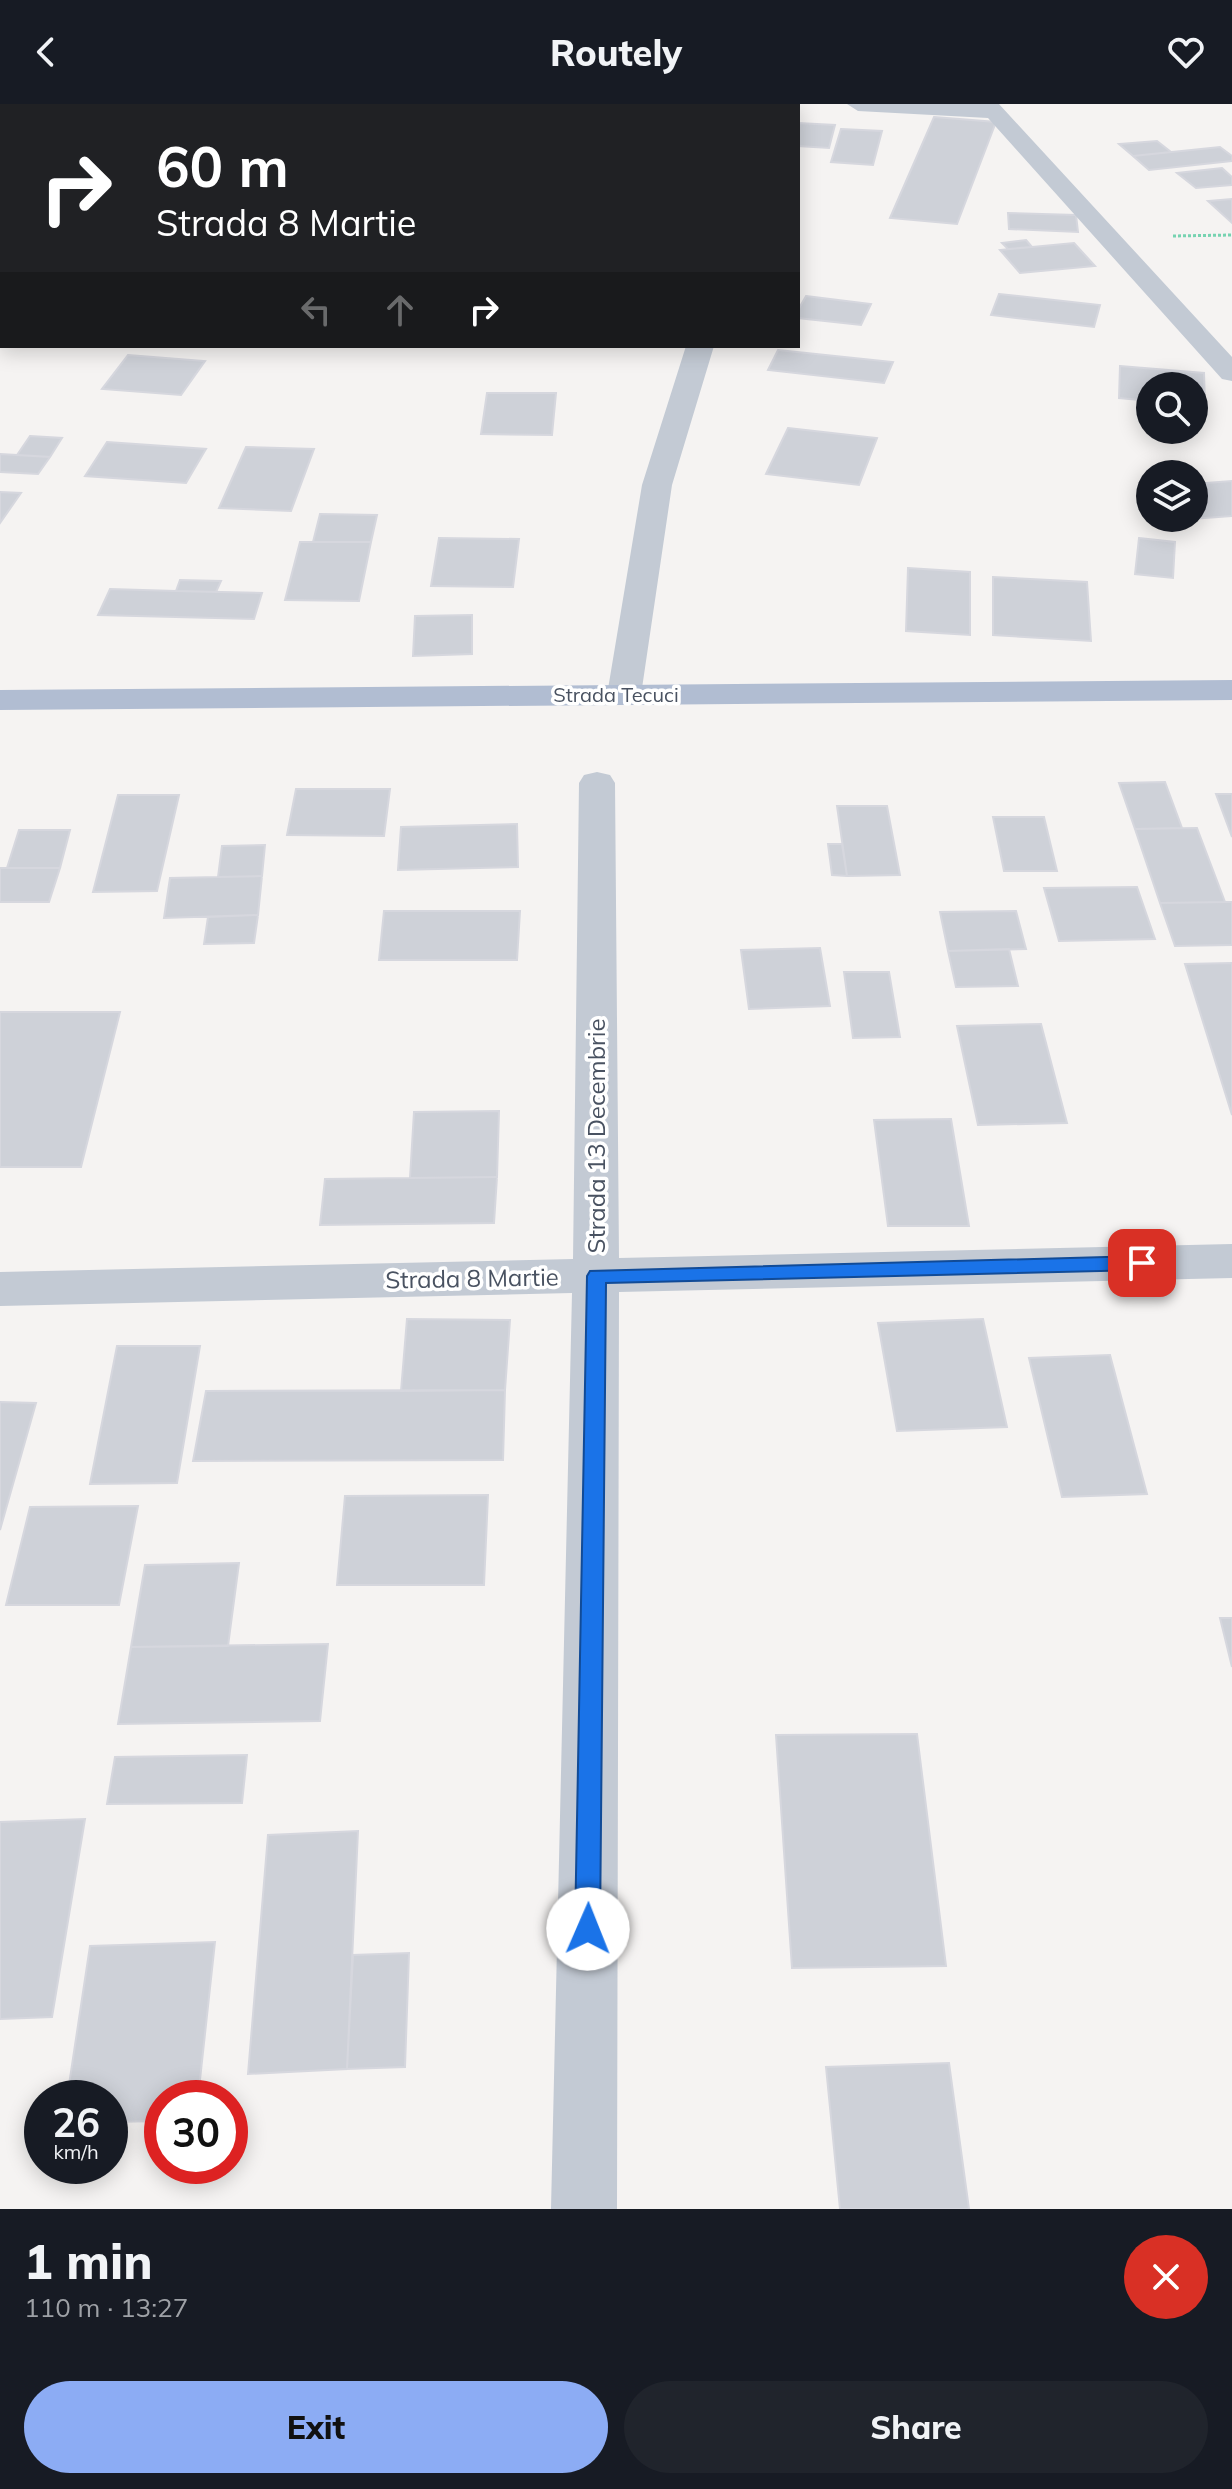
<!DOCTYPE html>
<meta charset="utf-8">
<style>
:root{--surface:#171b24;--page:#20242c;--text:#f1f3f6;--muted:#9ea1a6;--accent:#8cacf4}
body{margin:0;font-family:Mulish,sans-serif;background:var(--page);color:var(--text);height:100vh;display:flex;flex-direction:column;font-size:30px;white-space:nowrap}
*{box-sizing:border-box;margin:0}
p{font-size:26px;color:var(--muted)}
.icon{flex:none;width:44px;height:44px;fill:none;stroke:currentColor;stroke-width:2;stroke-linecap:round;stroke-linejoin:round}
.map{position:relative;height:2105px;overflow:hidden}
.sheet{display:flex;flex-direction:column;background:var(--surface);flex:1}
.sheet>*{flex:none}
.hud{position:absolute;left:0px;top:0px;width:800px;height:244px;box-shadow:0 4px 20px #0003;background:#202124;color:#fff;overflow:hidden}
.controls{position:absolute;left:1136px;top:268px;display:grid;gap:16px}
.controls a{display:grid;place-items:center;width:72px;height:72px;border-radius:50%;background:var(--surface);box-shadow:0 4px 20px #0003;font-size:40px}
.speed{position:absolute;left:24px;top:1976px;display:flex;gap:16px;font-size:40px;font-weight:700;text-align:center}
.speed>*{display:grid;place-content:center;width:104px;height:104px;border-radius:50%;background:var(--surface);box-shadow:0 4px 20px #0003;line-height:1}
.speed small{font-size:20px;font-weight:400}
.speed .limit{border:12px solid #d22;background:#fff;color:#111}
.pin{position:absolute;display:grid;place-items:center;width:68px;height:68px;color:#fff;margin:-34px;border-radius:16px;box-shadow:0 4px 12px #0006}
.me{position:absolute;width:88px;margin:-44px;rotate:1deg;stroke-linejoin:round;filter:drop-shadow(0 0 6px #0008)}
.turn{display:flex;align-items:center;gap:28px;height:168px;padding:0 24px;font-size:36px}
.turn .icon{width:104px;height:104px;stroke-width:2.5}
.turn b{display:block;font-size:56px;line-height:68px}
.lanes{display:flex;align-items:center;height:76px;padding:0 24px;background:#0003;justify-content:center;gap:40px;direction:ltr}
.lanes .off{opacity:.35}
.round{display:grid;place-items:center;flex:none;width:84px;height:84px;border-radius:42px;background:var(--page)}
.headline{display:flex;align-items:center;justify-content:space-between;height:136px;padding:0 24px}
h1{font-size:48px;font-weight:800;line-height:60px}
.cta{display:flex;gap:16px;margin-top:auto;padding:16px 24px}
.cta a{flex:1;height:92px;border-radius:48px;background:var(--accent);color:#111;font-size:32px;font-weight:800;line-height:92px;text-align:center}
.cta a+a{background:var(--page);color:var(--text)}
header{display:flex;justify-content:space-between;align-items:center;height:104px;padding:0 24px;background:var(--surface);font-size:36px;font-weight:800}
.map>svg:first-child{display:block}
.building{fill:#ced1d8;stroke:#d6d7de;stroke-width:2}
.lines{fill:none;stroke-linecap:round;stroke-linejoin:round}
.path{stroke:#76d3b1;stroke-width:3;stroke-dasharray:3 2;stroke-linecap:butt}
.minor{fill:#c3cad4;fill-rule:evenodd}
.major{fill:#b1bdd2;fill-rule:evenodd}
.route{fill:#1a73e8;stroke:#114b97;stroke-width:2}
.labels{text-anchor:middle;stroke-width:7;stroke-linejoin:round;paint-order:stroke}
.far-street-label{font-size:20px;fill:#495261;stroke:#fff}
.street-label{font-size:24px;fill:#495261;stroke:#fff}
</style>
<header><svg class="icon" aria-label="back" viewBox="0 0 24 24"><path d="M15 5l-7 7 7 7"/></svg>Routely<svg class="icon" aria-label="heart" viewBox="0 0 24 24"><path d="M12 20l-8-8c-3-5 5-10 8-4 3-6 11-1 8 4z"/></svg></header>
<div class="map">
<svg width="1232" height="2105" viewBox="0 0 1232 2105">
<rect width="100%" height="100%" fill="#f5f3f2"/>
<path class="building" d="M 934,13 L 996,18 L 957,120 L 890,114 Z
M 798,19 L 835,21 L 829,44 L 798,42 Z
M 841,25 L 882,27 L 873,61 L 831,58 Z
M 1157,37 L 1171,48 L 1133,52 L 1119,40 Z
M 1220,43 L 1232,52 L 1232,57 L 1149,66 L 1133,52 Z
M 1222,64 L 1232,73 L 1232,81 L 1196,84 L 1177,69 Z
M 1232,95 L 1232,119 L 1208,97 Z
M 1008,109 L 1076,111 L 1078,128 L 1009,125 Z
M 1026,136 L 1032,143 L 1008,145 L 1002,139 Z
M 1074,139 L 1095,162 L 1020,169 L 1000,146 Z
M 999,190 L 1100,201 L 1094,223 L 991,211 Z
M 806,192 L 871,200 L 861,221 L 798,214 L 798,206 Z
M 778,246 L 893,258 L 884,279 L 768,266 Z
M 128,251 L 205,257 L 181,291 L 102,285 Z
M 1120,262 L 1204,269 L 1205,301 L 1194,300 L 1194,282 L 1150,282 L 1150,297 L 1119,294 Z
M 487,289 L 556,289 L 552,331 L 481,330 Z
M 788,324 L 877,334 L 859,381 L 766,370 Z
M 30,332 L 62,334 L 50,353 L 17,351 Z
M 107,338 L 206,345 L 186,379 L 85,372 Z
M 246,343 L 314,345 L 291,407 L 219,404 Z
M 0,350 L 17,351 L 50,353 L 38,370 L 0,368 Z
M 1232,377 L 1232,412 L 1192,415 L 1194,380 Z
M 0,388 L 21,389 L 0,419 Z
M 320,410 L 377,411 L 371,438 L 313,438 Z
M 439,434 L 519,435 L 513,483 L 431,482 Z
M 1139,434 L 1175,438 L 1173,474 L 1135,470 Z
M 300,438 L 371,438 L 359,497 L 285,496 Z
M 908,464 L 970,468 L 970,531 L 906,527 Z
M 993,473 L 1087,478 L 1091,537 L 993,531 Z
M 180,476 L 221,477 L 216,488 L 176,487 Z
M 110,485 L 176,487 L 262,489 L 254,515 L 98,511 Z
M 472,511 L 472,550 L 413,552 L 415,512 Z
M 1165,678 L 1182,724 L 1135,725 L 1119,679 Z
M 296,685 L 390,685 L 384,732 L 287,731 Z
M 1216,690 L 1232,690 L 1232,733 Z
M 118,691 L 179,691 L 157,787 L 93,788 Z
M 837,702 L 887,702 L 900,771 L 847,772 Z
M 993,713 L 1044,713 L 1057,767 L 1004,767 Z
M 517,720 L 518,763 L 398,766 L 401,723 Z
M 1197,724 L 1225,798 L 1160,799 L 1135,725 Z
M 19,726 L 70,726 L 60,764 L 7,764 Z
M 828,740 L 842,740 L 847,772 L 832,771 Z
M 265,741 L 262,772 L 218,773 L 222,742 Z
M 0,764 L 60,764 L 49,798 L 0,798 Z
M 262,772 L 258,811 L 164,814 L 170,774 Z
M 1137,783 L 1155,835 L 1059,837 L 1044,784 Z
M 1225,798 L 1232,798 L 1232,841 L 1175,842 L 1160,799 Z
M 384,807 L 520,807 L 517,856 L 379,856 Z
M 1016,807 L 1026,845 L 948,847 L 940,808 Z
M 258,811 L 254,839 L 204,840 L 208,813 Z
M 820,844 L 830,902 L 749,905 L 741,846 Z
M 1009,845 L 1018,882 L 956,883 L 948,847 Z
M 1232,859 L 1232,1011 L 1185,860 Z
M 844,868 L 889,868 L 900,933 L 853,934 Z
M 0,908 L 120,908 L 81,1063 L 0,1063 Z
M 1041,920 L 1067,1019 L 978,1021 L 957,922 Z
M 499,1007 L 497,1073 L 410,1074 L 414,1008 Z
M 951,1015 L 969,1122 L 888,1122 L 874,1016 Z
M 497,1073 L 494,1119 L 320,1121 L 325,1075 Z
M 407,1215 L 510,1216 L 505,1286 L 401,1287 Z
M 983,1215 L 1007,1323 L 897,1327 L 878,1219 Z
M 117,1242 L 200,1242 L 177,1379 L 90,1380 Z
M 1110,1251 L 1147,1390 L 1062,1393 L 1029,1254 Z
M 505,1286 L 503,1356 L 193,1357 L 206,1287 Z
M 0,1298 L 36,1299 L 0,1426 Z
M 488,1391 L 484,1481 L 337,1481 L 345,1392 Z
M 138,1402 L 119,1501 L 6,1501 L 30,1403 Z
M 239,1459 L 228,1542 L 131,1543 L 145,1461 Z
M 1220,1514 L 1232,1514 L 1232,1563 Z
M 328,1540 L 320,1617 L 118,1620 L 131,1543 Z
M 917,1630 L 946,1862 L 792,1864 L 776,1631 Z
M 247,1651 L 242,1699 L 107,1700 L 115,1653 Z
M 85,1715 L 52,1913 L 0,1915 L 0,1718 Z
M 358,1727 L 347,1965 L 248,1970 L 268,1731 Z
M 215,1838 L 198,1994 L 162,1994 L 162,2017 L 110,2018 L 110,1994 L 67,1994 L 90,1842 Z
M 409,1849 L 405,1963 L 347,1965 L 353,1851 Z
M 949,1959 L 969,2105 L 840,2105 L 826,1963 Z"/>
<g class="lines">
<path class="path" d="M 1173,132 L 1232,131"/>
<path class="minor" d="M 245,0 L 269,0 L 244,2 Z
M 847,0 L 999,0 L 1232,253 L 1232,277 L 1222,275 L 988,14 L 858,7 Z
M 0,15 L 2,15 L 2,29 L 0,29 Z
M 0,76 L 2,76 L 2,90 L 0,90 Z
M 2,211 L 2,228 L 0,229 L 0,212 Z
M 686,242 L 714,242 L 672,381 L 641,591 L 636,598 L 624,601 L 612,598 L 607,591 L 642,381 Z
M 597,668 L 610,671 L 615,679 L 619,1154 L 1232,1140 L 1232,1174 L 619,1188 L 617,2105 L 551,2105 L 572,1189 L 0,1202 L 0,1168 L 573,1155 L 579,679 L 584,671 Z"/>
<path class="major" d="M 1232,576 L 1232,596 L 0,606 L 0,586 Z"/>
</g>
<path class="route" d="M 1142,1152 L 1152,1159 L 1142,1166 L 606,1179 L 600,1825 L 596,1834 L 588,1837 L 579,1834 L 575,1825 L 587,1172 L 590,1167 Z"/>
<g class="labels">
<g class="far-street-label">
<text x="616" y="598">Strada Tecuci</text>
</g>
<g class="street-label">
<text transform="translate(597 1032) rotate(-90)" y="8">Strada 13 Decembrie</text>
<text transform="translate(472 1175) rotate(-1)" y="8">Strada 8 Martie</text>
</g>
</g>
</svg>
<div class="controls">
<a><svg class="icon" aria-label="search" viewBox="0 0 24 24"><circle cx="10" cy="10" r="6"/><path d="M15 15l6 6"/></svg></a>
<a><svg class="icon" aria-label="layers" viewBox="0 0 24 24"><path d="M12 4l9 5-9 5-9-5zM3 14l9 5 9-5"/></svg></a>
</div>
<div class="speed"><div>26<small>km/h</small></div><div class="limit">30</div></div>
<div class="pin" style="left:1142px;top:1159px;background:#d93025"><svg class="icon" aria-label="arrive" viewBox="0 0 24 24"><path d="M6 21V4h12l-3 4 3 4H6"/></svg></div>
<svg class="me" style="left:588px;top:1825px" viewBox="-20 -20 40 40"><circle r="19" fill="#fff"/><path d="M0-13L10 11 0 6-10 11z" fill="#1a73e8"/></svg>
<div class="hud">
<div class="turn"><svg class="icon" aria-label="right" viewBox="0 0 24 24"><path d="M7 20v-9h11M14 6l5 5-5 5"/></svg><div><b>60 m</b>Strada 8 Martie</div></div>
<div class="lanes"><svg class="icon off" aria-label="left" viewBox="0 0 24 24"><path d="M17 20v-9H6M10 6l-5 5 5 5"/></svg><svg class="icon off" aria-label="ahead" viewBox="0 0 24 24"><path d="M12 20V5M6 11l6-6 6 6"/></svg><svg class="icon" aria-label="right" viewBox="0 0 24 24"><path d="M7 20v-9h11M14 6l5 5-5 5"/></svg></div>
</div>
</div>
<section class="sheet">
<div class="headline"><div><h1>1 min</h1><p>110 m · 13:27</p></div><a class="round" style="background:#d93025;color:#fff"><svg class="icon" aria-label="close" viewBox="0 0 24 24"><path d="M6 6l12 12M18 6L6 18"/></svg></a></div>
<div class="cta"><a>Exit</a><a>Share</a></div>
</section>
